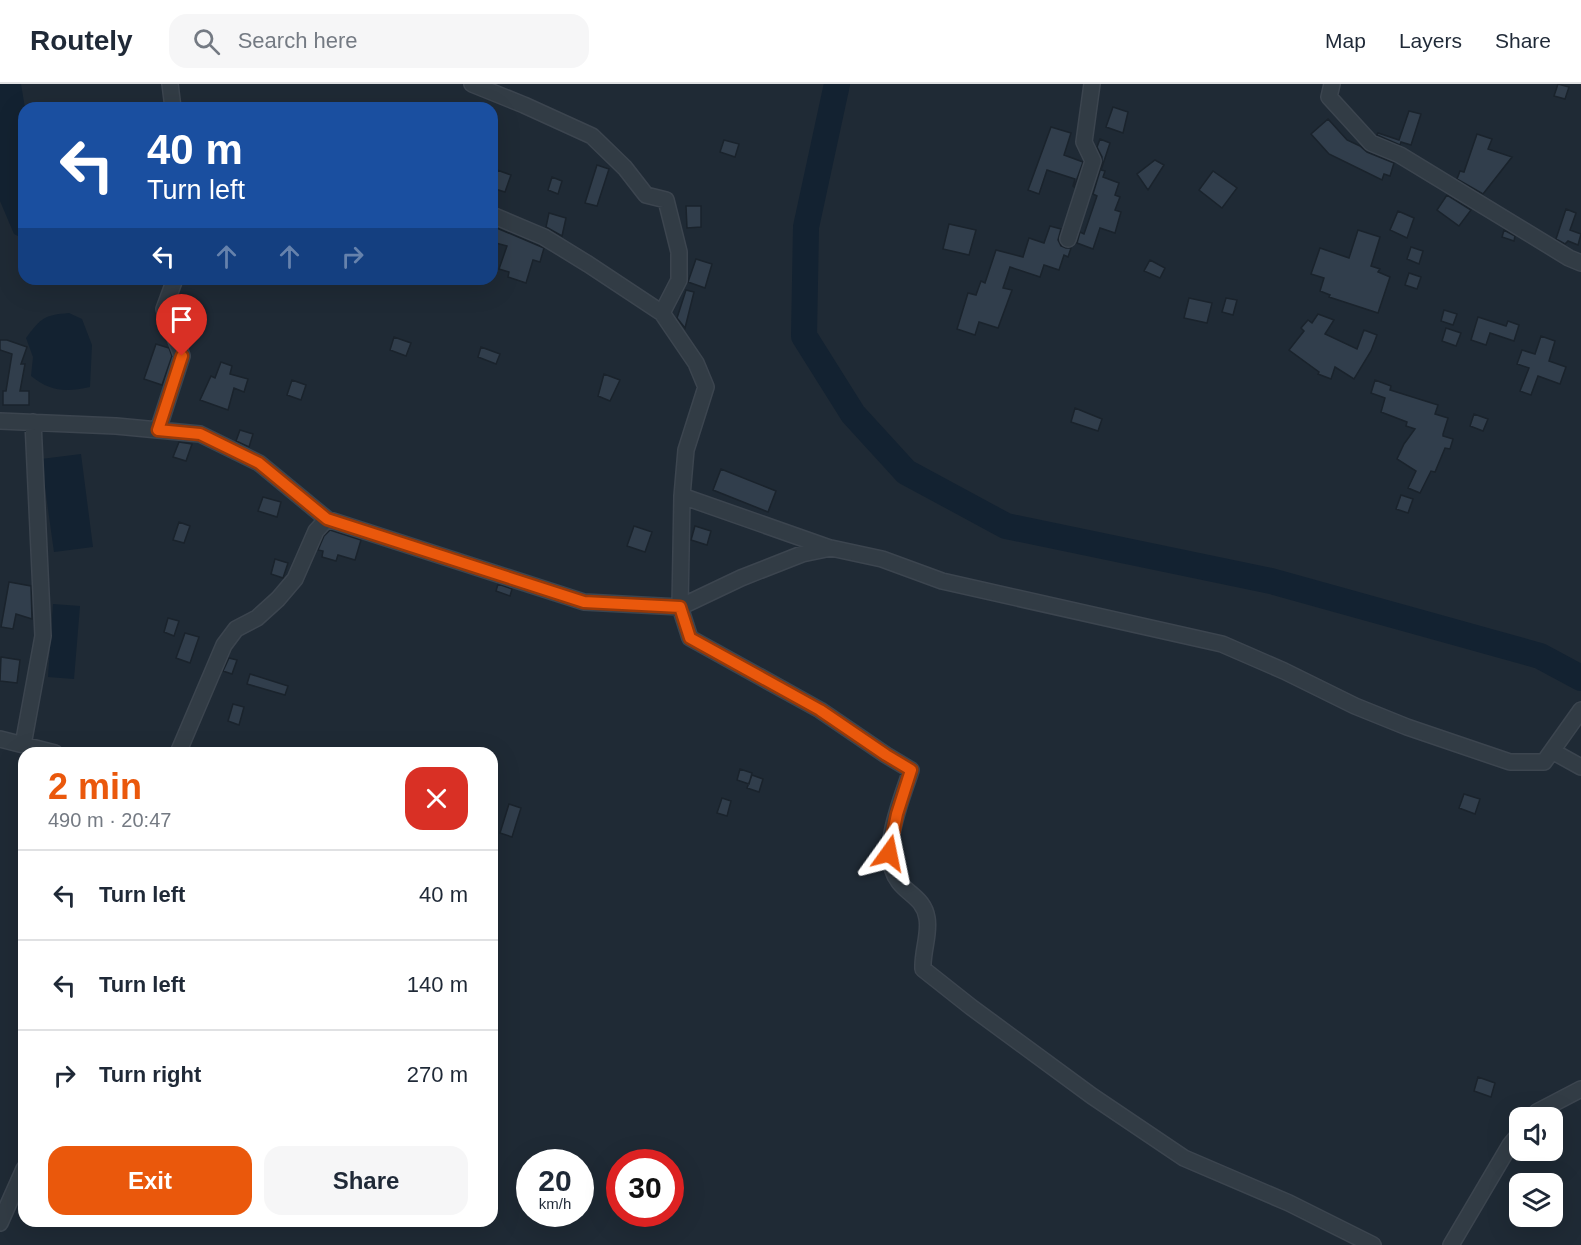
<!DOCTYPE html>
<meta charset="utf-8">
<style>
:root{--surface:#fff;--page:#f6f6f7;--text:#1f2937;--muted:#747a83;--line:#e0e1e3;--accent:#ea580c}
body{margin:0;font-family:Helvetica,sans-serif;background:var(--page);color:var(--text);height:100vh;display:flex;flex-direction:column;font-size:22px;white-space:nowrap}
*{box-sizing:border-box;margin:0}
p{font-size:20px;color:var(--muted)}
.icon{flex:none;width:33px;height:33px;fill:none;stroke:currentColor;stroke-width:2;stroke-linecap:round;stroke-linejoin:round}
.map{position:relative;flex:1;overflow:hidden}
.drawer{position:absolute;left:18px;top:663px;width:480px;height:480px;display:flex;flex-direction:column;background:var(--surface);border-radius:18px;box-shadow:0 6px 24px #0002}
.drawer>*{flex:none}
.hud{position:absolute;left:18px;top:18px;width:480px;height:183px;border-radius:18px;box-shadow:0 6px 24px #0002;background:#1a4fa0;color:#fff;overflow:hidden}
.controls{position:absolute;left:1509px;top:1023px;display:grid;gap:12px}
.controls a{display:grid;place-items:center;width:54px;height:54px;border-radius:12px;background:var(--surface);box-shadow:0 6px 24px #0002;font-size:30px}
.speed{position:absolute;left:516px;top:1065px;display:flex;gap:12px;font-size:30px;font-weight:700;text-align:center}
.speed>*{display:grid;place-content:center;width:78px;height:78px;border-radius:50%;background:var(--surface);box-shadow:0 6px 24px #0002;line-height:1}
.speed small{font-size:15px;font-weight:400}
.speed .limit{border:9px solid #d22;background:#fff;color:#111}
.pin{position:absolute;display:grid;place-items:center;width:51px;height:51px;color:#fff;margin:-62px -26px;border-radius:50% 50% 50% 0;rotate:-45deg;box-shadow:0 0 6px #0007}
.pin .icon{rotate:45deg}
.me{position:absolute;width:66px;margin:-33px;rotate:12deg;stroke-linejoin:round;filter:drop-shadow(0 0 4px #0008)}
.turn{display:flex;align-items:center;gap:21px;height:126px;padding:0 30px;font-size:27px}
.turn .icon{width:78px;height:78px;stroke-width:2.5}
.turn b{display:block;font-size:42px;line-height:51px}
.lanes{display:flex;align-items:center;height:57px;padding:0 30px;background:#0003;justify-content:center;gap:30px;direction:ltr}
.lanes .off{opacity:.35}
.round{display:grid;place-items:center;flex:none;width:63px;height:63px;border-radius:18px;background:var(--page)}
.overview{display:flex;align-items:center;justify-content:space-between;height:102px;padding:0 30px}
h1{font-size:36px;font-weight:600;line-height:45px;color:var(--accent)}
.primary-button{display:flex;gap:12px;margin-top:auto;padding:12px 30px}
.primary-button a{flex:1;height:69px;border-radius:18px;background:var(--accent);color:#fff;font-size:24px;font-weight:600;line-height:69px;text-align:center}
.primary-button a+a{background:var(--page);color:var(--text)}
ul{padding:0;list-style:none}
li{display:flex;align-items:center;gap:18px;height:90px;padding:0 30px;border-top:2px solid var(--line)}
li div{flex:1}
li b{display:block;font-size:22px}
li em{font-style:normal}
header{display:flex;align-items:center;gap:36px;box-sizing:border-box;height:84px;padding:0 30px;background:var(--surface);border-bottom:2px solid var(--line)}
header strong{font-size:28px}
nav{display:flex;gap:33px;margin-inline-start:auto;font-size:21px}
.search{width:420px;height:54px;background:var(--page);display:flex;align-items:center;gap:15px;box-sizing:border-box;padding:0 21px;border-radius:18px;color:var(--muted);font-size:22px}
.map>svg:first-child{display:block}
.water{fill:#132231}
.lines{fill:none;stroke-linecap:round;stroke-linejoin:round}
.river{stroke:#132231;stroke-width:26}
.building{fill:#313e4c;stroke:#1a232c;stroke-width:1.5}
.minor-casing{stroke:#3c454f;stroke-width:18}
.minor{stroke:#323c45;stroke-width:15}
.route-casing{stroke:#983908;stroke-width:15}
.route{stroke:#ea580c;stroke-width:10}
</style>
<header>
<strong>Routely</strong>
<div class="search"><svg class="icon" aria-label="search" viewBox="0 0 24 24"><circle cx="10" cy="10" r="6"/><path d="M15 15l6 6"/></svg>Search here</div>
<nav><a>Map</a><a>Layers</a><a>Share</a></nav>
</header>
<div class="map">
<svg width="1581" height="1161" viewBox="0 0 1581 1161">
<rect width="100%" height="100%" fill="#1f2a35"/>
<path class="water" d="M 0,0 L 21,0 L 25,24 L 24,155 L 14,150 L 0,117 Z
M 69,229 L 82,235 L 92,261 L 90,303 C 66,308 51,308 31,292 L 33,273 L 26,254 C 41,234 44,231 69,229 Z
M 81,370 L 93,463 L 54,468 L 41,375 Z
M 53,520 L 80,522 L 74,595 L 48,593 Z"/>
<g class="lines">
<path class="river" d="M 837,0 L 806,143 L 804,252 L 853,330 L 906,388 L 1006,442 L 1271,497 L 1540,572 L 1581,594"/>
</g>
<path class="building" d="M 1558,0 L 1569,3 L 1565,15 L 1554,12 Z
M 1113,23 L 1128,28 L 1123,49 L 1106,43 Z
M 1409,27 L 1421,30 L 1411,61 L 1401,58 L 1400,61 L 1377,51 L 1378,49 L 1399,56 Z
M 1328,35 L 1347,56 L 1360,62 L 1367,68 L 1394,79 L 1390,92 L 1384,90 L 1382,96 L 1329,70 L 1311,50 Z
M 1051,43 L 1071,49 L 1064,71 L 1083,78 L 1074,103 L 1073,102 L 1075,95 L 1047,86 L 1039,110 L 1028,106 Z
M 1477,50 L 1492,55 L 1488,65 L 1512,73 L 1483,110 L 1457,95 L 1460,87 L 1464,88 Z
M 1100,55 L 1110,59 L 1101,86 L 1105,87 L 1103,93 L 1119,99 L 1115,111 L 1120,113 L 1115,126 L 1121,128 L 1115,149 L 1100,144 L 1093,165 L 1077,159 L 1080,148 L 1084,150 L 1097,112 L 1093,110 L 1102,80 L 1102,73 L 1097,63 Z
M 724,56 L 739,60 L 735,73 L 720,68 Z
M 1155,76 L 1164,81 L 1148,106 L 1137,90 Z
M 597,81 L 609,85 L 597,122 L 585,119 Z
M 497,86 L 511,91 L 505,108 L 492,104 Z
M 1213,87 L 1237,104 L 1222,124 L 1199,106 Z
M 552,93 L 562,97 L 558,110 L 548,106 Z
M 1447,111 L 1471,126 L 1459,142 L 1437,126 Z
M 686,122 L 701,122 L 701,143 L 687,144 Z
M 1566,125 L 1576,129 L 1570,146 L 1581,150 L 1578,161 L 1568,157 L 1565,160 L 1556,155 Z
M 1398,127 L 1414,134 L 1407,154 L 1390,146 Z
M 549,129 L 566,134 L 562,152 L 546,143 Z
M 949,140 L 976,146 L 969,171 L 943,165 Z
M 492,142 L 544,164 L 540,178 L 533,176 L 526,199 L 508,193 L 509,188 L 499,185 L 507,162 L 492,158 Z
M 1050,142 L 1061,145 L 1058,156 L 1061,162 L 1066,164 L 1071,164 L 1068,173 L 1064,171 L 1059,186 L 1044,181 L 1040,193 L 1010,183 L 1003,204 L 1012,206 L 998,244 L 979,238 L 975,251 L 957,245 L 968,209 L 976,211 L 981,197 L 985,199 L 996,166 L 1023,173 L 1029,154 L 1044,159 Z
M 1358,146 L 1380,153 L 1371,182 L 1380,185 L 1378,188 L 1390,193 L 1378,229 L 1329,213 L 1330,211 L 1320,207 L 1324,194 L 1311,190 L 1320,164 L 1349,174 Z
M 1504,146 L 1515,152 L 1514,157 L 1502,153 Z
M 1411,163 L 1423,167 L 1419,180 L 1407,175 Z
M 696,175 L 712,180 L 705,204 L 688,198 Z
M 1150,176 L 1165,184 L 1160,194 L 1144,187 Z
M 1409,189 L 1421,193 L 1417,205 L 1405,201 Z
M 686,206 L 694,208 L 685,244 L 677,234 Z
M 1189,214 L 1212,219 L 1207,239 L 1184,234 Z
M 1226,214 L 1237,216 L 1233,231 L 1222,228 Z
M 1444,226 L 1457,230 L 1453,241 L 1441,237 Z
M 1318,230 L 1334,236 L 1325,250 L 1357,265 L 1364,246 L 1377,251 L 1371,267 L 1354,295 L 1335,283 L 1331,295 L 1318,290 L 1319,288 L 1289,266 L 1304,247 L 1301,244 L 1308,236 L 1312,239 Z
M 1478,233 L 1506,242 L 1508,237 L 1519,241 L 1514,257 L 1490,249 L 1486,261 L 1471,256 Z
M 1446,244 L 1461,249 L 1456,262 L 1442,257 Z
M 1541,252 L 1555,257 L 1549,277 L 1566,283 L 1560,300 L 1538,292 L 1531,311 L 1520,307 L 1529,284 L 1517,280 L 1522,266 L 1535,270 Z
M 394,253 L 411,259 L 406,272 L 390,266 Z
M 0,256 L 7,256 L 27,263 L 21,280 L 25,280 L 20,307 L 29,307 L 29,321 L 3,321 L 3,307 L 6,307 L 12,270 L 0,266 Z
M 156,260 L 169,264 L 172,272 L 162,301 L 144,295 Z
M 481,263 L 500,270 L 496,280 L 478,273 Z
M 221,278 L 232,282 L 230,290 L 248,295 L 244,308 L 234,304 L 228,326 L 200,316 L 211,292 L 215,294 Z
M 604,290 L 620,296 L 610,317 L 598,312 Z
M 292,296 L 306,301 L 301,316 L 287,311 Z
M 1375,296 L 1391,302 L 1390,306 L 1438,321 L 1435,330 L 1448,334 L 1443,350 L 1443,352 L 1453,355 L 1450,365 L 1445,364 L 1435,388 L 1431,387 L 1420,409 L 1408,404 L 1416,387 L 1397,375 L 1404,360 L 1415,345 L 1406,342 L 1407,338 L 1381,328 L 1385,314 L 1371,309 Z
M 1075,324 L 1102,335 L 1098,347 L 1071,338 Z
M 1474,330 L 1488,335 L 1483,347 L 1470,342 Z
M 240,346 L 253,350 L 249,363 L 236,357 Z
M 179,358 L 192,360 L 186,377 L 173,373 Z
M 721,385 L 776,407 L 768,428 L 713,406 Z
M 1401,411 L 1413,415 L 1408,429 L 1396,425 Z
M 263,413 L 281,418 L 277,433 L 258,427 Z
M 179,438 L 190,442 L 184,459 L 173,456 Z
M 634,442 L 652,448 L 645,468 L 627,462 Z
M 695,442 L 711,447 L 707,461 L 691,456 Z
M 330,446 L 361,456 L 355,476 L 338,471 L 336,477 L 322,473 L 323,467 L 318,466 L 324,452 Z
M 275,475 L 288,479 L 283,494 L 271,490 Z
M 9,498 L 31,502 L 32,535 L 16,530 L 13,545 L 1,543 Z
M 498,500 L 512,505 L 510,512 L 496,507 Z
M 168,534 L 179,537 L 174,552 L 164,548 Z
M 185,549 L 199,553 L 190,579 L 176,574 Z
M 1,573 L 20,576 L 17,599 L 0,597 Z
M 229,574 L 237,576 L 232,590 L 223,587 Z
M 250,590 L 288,602 L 285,611 L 247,600 Z
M 233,620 L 244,623 L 239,641 L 228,637 Z
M 740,685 L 752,689 L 749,700 L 737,696 Z
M 752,691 L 763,695 L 759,708 L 747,704 Z
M 1464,710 L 1480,715 L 1475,730 L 1459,724 Z
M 722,714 L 731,717 L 727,732 L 717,729 Z
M 509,720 L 521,724 L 512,753 L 500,749 Z
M 1478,993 L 1495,999 L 1491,1013 L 1474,1007 Z"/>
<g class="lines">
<g class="minor-casing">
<path id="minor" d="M 170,0 L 173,24
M 472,0 L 524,21 L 592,52 L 625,84 L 646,111 L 666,116 L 679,168 L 679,196 L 662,229 L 696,279 L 706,303 L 686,366 L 682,412 L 680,523 L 690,554 L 820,626 L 886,671 L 911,686 C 902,715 877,770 899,798 C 909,811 924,815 927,834 C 930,850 922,868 923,885 L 971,923 L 1092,1012 L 1184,1074 L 1289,1119 L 1373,1161
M 1332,0 L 1329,13 L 1371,59 L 1400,71 L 1569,174 L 1581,179
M 492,131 L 544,153 L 588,180 L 662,229
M 1068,155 L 1093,77 L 1084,58 L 1092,0
M 0,337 L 116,342 L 200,350 L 259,379 L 327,435
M 158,346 L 182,272 L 164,225 L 175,195
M 682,412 L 830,464
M 0,655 L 55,669
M 23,661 L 43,552 L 33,338
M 1552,667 L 1581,683
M 178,669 L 224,561 L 236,545 L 257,534 L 278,515 L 295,495 L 316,447 L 327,435 L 584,518 L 680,523 L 741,494 L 802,470 L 831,464 L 882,475 L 942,497 L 1222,560 L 1284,587 L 1355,622 L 1407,643 L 1510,678 L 1544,678 L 1581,626
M 1532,1034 L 1537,1028 L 1581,1005
M 0,1139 L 24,1085
M 1451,1161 L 1510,1061 L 1520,1049"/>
</g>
<use href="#minor" class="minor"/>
</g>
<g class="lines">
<g class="route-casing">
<path id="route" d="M 182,272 L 158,346 L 200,350 L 259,379 L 327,435 L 584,518 L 680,523 L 690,554 L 820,626 L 886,671 L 911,686 L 897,730 L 889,769"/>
</g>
<use href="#route" class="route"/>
</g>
</svg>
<div class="controls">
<a><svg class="icon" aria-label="sound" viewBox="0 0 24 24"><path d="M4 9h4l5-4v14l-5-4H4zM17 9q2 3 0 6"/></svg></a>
<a><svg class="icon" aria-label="layers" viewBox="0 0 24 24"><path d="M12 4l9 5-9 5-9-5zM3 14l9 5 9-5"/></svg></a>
</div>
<div class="speed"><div>20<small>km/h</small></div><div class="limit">30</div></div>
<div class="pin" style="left:182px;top:272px;background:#d93025"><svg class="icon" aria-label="arrive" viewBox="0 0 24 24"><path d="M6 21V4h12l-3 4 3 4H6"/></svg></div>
<svg class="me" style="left:889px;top:769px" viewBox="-20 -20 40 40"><path d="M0-17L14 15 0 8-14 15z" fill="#ea580c" stroke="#fff" stroke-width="4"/></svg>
<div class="hud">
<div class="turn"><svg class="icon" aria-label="left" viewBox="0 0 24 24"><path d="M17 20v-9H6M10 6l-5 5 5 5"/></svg><div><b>40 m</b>Turn left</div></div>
<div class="lanes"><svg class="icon" aria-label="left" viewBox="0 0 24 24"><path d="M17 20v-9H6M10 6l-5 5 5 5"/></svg><svg class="icon off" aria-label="ahead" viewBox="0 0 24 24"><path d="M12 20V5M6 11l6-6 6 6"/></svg><svg class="icon off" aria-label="ahead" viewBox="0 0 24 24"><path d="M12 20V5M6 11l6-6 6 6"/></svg><svg class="icon off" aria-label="right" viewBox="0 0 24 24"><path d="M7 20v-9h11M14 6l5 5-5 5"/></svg></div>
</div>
<section class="drawer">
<div class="overview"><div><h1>2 min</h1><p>490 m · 20:47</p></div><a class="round" style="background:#d93025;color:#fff"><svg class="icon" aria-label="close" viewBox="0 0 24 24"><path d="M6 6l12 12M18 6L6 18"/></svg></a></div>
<ul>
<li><svg class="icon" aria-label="left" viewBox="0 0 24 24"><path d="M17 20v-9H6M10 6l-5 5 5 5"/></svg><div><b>Turn left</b></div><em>40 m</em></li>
<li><svg class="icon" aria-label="left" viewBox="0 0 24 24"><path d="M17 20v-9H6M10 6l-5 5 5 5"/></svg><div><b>Turn left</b></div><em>140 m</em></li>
<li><svg class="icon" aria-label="right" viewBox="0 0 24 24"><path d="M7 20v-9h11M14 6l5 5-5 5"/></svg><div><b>Turn right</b></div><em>270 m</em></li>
</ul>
<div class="primary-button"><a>Exit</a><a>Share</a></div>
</section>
</div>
